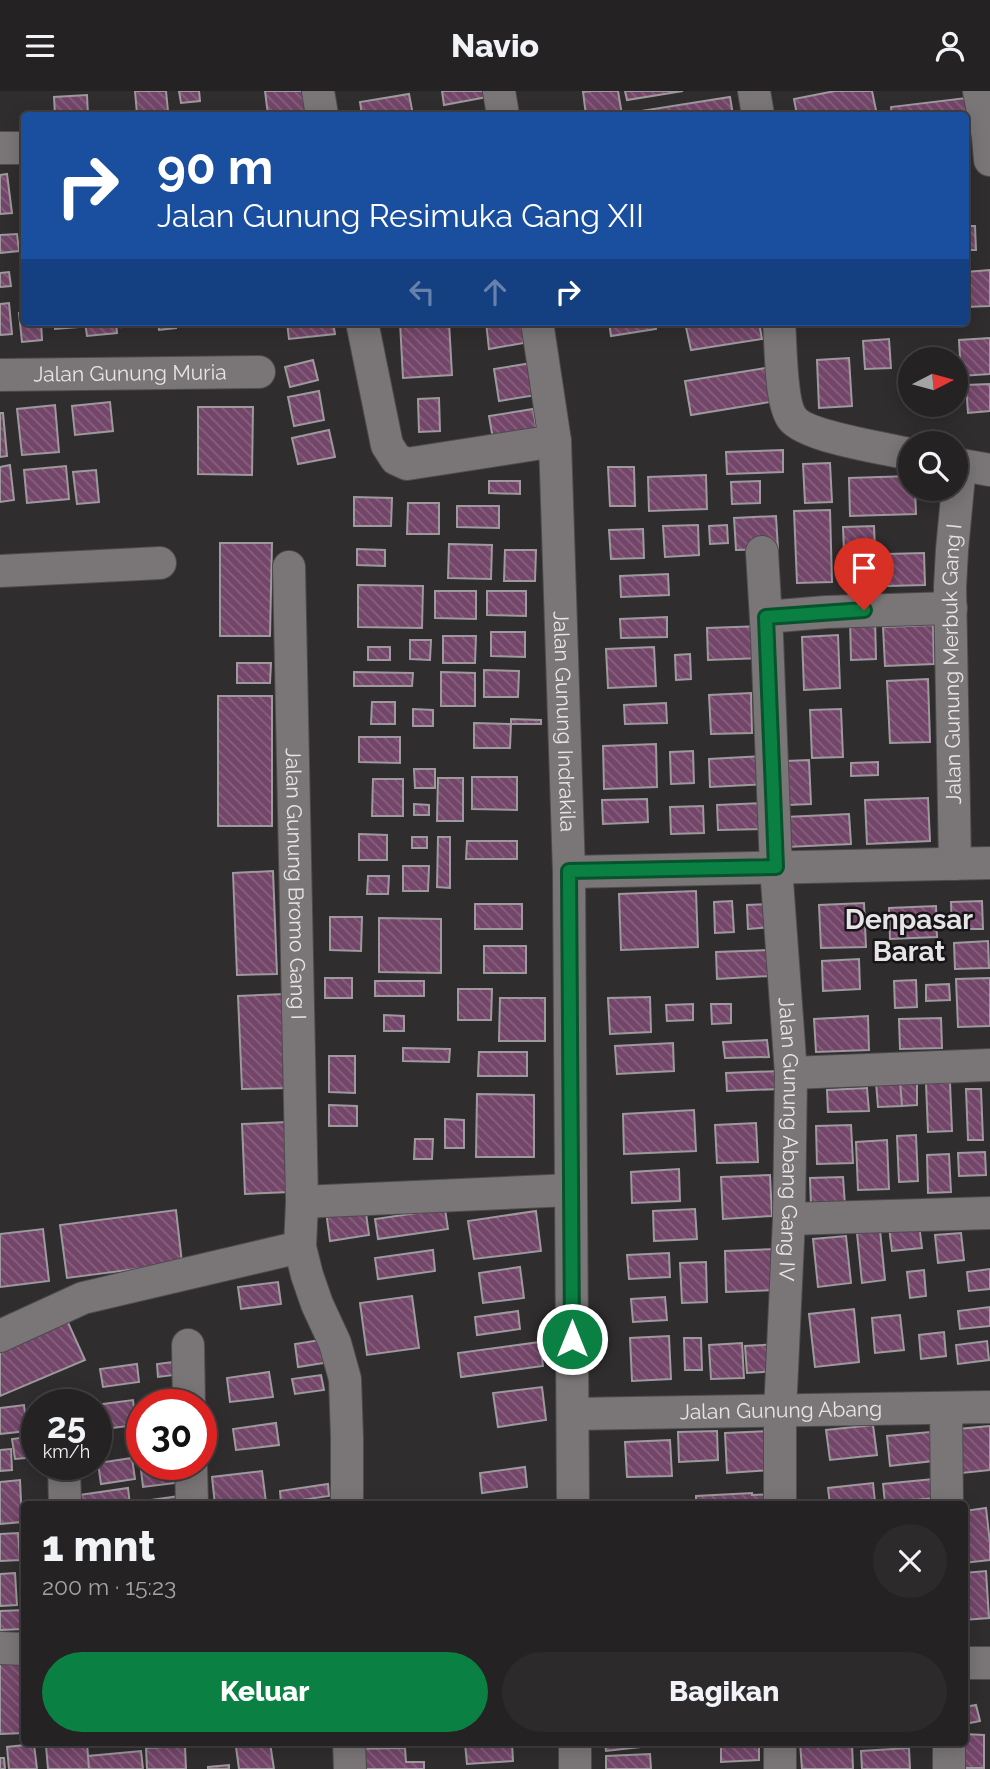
<!DOCTYPE html>
<html lang="id">
<meta charset="utf-8">
<style>
:root{--surface:#242223;--page:#2c2a2b;--text:#f1f3f6;--muted:#a3a4a6;--line:#413f41;--accent:#0b8043}
body{margin:0;font-family:Raleway,sans-serif;background:var(--page);color:var(--text);height:100vh;display:flex;flex-direction:column;font-size:26px;white-space:nowrap}
*{box-sizing:border-box;margin:0}
p{font-size:23px;color:var(--muted)}
.icon{flex:none;width:38px;height:38px;fill:none;stroke:currentColor;stroke-width:2;stroke-linecap:round;stroke-linejoin:round}
.map{position:relative;flex:1;overflow:hidden}
.drawer{position:absolute;left:21px;top:1410px;width:947px;height:245px;display:flex;flex-direction:column;background:var(--surface);border-radius:7px;box-shadow:0 4px 18px #0003,0 0 0 2px var(--line)}
.drawer>*{flex:none}
.banner{position:absolute;left:21px;top:21px;width:948px;height:214px;border-radius:7px;box-shadow:0 4px 18px #0003,0 0 0 2px var(--line);background:#1a4fa0;color:#fff;overflow:hidden}
.needle{width:46px;rotate:84deg}
.tools{position:absolute;left:898px;top:256px;display:grid;gap:14px}
.tools a{display:grid;place-items:center;width:70px;height:70px;border-radius:50%;background:var(--surface);box-shadow:0 4px 18px #0003,0 0 0 2px var(--line);font-size:35px}
.speed{position:absolute;left:21px;top:1298px;display:flex;gap:14px;font-size:35px;font-weight:700;text-align:center}
.speed>*{display:grid;place-content:center;width:91px;height:91px;border-radius:50%;background:var(--surface);box-shadow:0 4px 18px #0003,0 0 0 2px var(--line);line-height:1}
.speed small{font-size:18px;font-weight:400}
.speed .limit{border:10px solid #d22;background:#fff;color:#111}
.pin{position:absolute;display:grid;place-items:center;width:60px;height:60px;color:#fff;margin:-72px -30px;border-radius:50% 50% 50% 0;rotate:-45deg;box-shadow:0 0 7px #0007}
.pin .icon{rotate:45deg}
.me{position:absolute;width:77px;margin:-38px;rotate:0deg;stroke-linejoin:round;filter:drop-shadow(0 0 5px #0008)}
.turn{display:flex;align-items:center;gap:24px;height:147px;padding:0 21px;font-size:32px}
.turn .icon{width:91px;height:91px;stroke-width:2.5}
.turn b{display:block;font-size:49px;line-height:60px}
.lanes{display:flex;align-items:center;height:66px;padding:0 21px;background:#0003;justify-content:center;gap:35px;direction:ltr}
.lanes .off{opacity:.35}
.round{display:grid;place-items:center;flex:none;width:74px;height:74px;border-radius:37px;background:var(--page)}
.overview{display:flex;align-items:center;justify-content:space-between;height:119px;padding:0 21px}
h1{font-size:42px;font-weight:800;line-height:52px}
.primary-button{display:flex;gap:14px;margin-top:auto;padding:14px 21px}
.primary-button a{flex:1;height:80px;border-radius:42px;background:var(--accent);color:#fff;font-size:28px;font-weight:800;line-height:80px;text-align:center}
.primary-button a+a{background:var(--page);color:var(--text)}
header{display:flex;justify-content:space-between;align-items:center;height:91px;padding:0 21px;background:var(--surface);font-size:32px;font-weight:800}
.map>svg:first-child{display:block}
.building{fill:url(#building-back-hatch);stroke:#9d999c;stroke-width:2}
.lines{fill:none;stroke-linecap:round;stroke-linejoin:round}
.street-casing{stroke:#4e4b4d;stroke-width:34}
.street{stroke:#7a7678;stroke-width:32}
.route-casing{stroke:#07532c;stroke-width:18}
.route{stroke:#0b8043;stroke-width:12}
.labels{text-anchor:middle;stroke-width:5;stroke-linejoin:round;paint-order:stroke}
.street-label{font-size:21px;fill:#e7e4e6;stroke:#171517}
.district-label{font-size:28px;font-weight:bold;fill:#e7e4e6;stroke:#171517}
</style>
<header><svg class="icon" aria-label="menu" viewBox="0 0 24 24"><path d="M4 6h16M4 12h16M4 18h16"/></svg>Navio<svg class="icon" aria-label="person" viewBox="0 0 24 24"><circle cx="12" cy="8" r="4"/><path d="M4 21q1-7 8-7t8 7"/></svg></header>
<div class="map">
<svg width="990" height="1678" viewBox="0 0 990 1678">
<defs>
<pattern id="building-back-hatch" width="6" height="6" patternUnits="userSpaceOnUse" patternTransform="scale(1.75)"><rect width="6" height="6" fill="#734669"/><path d="M-1 5l2 2M0 0l6 6M5-1l2 2" fill="none" stroke="#87617e"/></pattern>
</defs>
<rect width="100%" height="100%" fill="#302d2f"/>
<path class="building" d="M 135,0 L 166,0 L 168,20 L 137,23 Z
M 179,0 L 199,0 L 200,10 L 181,12 Z
M 265,0 L 304,0 L 307,24 L 268,24 Z
M 442,0 L 498,0 L 498,4 L 444,14 Z
M 592,0 L 618,0 L 622,24 L 586,24 L 583,1 Z
M 625,0 L 683,0 L 627,9 Z
M 835,0 L 872,0 L 877,24 L 797,24 L 794,8 Z
M 409,3 L 413,24 L 362,24 L 360,11 Z
M 87,4 L 88,24 L 55,24 L 54,6 Z
M 730,6 L 733,24 L 628,24 L 628,22 Z
M 966,7 L 970,39 L 966,39 L 966,24 L 892,24 L 891,16 Z
M 7,83 L 12,122 L 0,123 L 0,84 Z
M 966,135 L 975,135 L 976,159 L 966,159 Z
M 17,143 L 19,160 L 0,162 L 0,144 Z
M 990,179 L 990,215 L 966,216 L 966,181 Z
M 9,181 L 11,195 L 0,196 L 0,182 Z
M 9,212 L 12,243 L 0,244 L 0,213 Z
M 24,221 L 24,231 L 41,231 L 42,249 L 22,251 L 19,222 Z
M 54,231 L 78,231 L 78,236 L 55,238 Z
M 85,231 L 116,231 L 117,242 L 87,245 Z
M 121,231 L 146,231 L 146,233 L 121,236 Z
M 158,231 L 176,231 L 176,237 L 159,239 Z
M 287,231 L 333,231 L 335,243 L 289,248 Z
M 400,231 L 449,231 L 452,284 L 403,287 Z
M 486,231 L 532,231 L 535,250 L 489,258 Z
M 609,231 L 655,231 L 656,238 L 611,245 Z
M 715,231 L 759,231 L 762,248 L 691,259 L 686,236 Z
M 990,247 L 990,283 L 961,285 L 959,249 Z
M 889,248 L 891,277 L 865,278 L 863,250 Z
M 849,267 L 852,315 L 819,317 L 817,269 Z
M 313,269 L 318,289 L 290,296 L 285,276 Z
M 538,271 L 543,303 L 499,310 L 494,278 Z
M 771,276 L 776,310 L 691,324 L 685,290 Z
M 990,293 L 990,320 L 968,322 L 966,294 Z
M 319,300 L 324,329 L 294,335 L 288,306 Z
M 439,307 L 440,340 L 419,341 L 418,308 Z
M 110,311 L 113,340 L 75,344 L 72,315 Z
M 917,313 L 947,313 L 947,316 L 918,318 Z
M 55,314 L 59,361 L 22,364 L 17,318 Z
M 198,316 L 253,316 L 252,384 L 198,383 Z
M 533,318 L 537,341 L 493,348 L 489,325 Z
M 0,322 L 3,322 L 7,365 L 0,366 Z
M 329,339 L 335,366 L 298,373 L 292,347 Z
M 783,359 L 783,381 L 727,383 L 726,361 Z
M 830,372 L 832,411 L 805,412 L 803,373 Z
M 10,374 L 14,409 L 0,411 L 0,376 Z
M 66,375 L 69,408 L 27,412 L 24,379 Z
M 608,376 L 634,376 L 635,415 L 610,415 Z
M 96,379 L 99,411 L 77,413 L 73,381 Z
M 706,384 L 707,418 L 649,420 L 648,386 Z
M 910,385 L 910,397 L 915,397 L 916,423 L 850,425 L 849,387 Z
M 489,390 L 520,390 L 520,403 L 489,402 Z
M 760,390 L 760,412 L 732,413 L 731,391 Z
M 354,406 L 392,407 L 391,435 L 354,435 Z
M 408,412 L 439,412 L 439,443 L 407,443 Z
M 457,415 L 499,415 L 499,437 L 457,436 Z
M 830,419 L 832,491 L 797,492 L 794,420 Z
M 776,425 L 778,458 L 736,459 L 734,427 Z
M 698,434 L 699,464 L 665,466 L 663,435 Z
M 727,434 L 728,452 L 710,453 L 709,435 Z
M 874,435 L 876,482 L 845,484 L 843,436 Z
M 643,438 L 644,467 L 611,468 L 609,439 Z
M 220,452 L 272,452 L 270,545 L 220,545 Z
M 449,453 L 492,454 L 491,488 L 448,487 Z
M 357,458 L 385,459 L 385,475 L 357,474 Z
M 505,459 L 536,459 L 535,490 L 504,490 Z
M 924,462 L 925,494 L 888,495 L 886,463 Z
M 668,483 L 669,504 L 621,506 L 620,485 Z
M 358,494 L 423,495 L 422,537 L 358,536 Z
M 435,500 L 476,500 L 476,528 L 435,527 Z
M 487,500 L 526,500 L 526,525 L 487,524 Z
M 875,525 L 876,568 L 851,569 L 850,527 Z
M 667,526 L 667,546 L 621,547 L 620,528 Z
M 933,534 L 934,573 L 885,575 L 883,536 Z
M 763,535 L 764,567 L 708,569 L 707,537 Z
M 491,541 L 525,541 L 525,566 L 491,565 Z
M 838,544 L 840,597 L 804,599 L 802,546 Z
M 443,545 L 476,545 L 475,572 L 443,572 Z
M 410,549 L 431,549 L 430,569 L 410,568 Z
M 368,556 L 390,556 L 390,569 L 368,569 Z
M 654,556 L 656,595 L 608,597 L 606,558 Z
M 690,563 L 691,588 L 676,589 L 675,564 Z
M 237,572 L 271,572 L 270,592 L 237,592 Z
M 484,579 L 519,580 L 518,606 L 484,606 Z
M 354,581 L 413,582 L 412,595 L 354,595 Z
M 441,581 L 475,582 L 475,615 L 441,615 Z
M 928,588 L 930,651 L 890,652 L 887,590 Z
M 751,602 L 752,642 L 711,643 L 709,604 Z
M 218,605 L 272,605 L 272,735 L 218,735 Z
M 372,611 L 395,611 L 395,633 L 371,633 Z
M 666,612 L 667,632 L 625,633 L 624,614 Z
M 413,618 L 433,619 L 433,635 L 413,635 Z
M 841,618 L 843,666 L 812,667 L 810,619 Z
M 511,628 L 541,629 L 541,633 L 511,633 Z
M 474,632 L 511,633 L 510,657 L 474,657 Z
M 359,646 L 400,646 L 400,672 L 359,671 Z
M 656,653 L 657,696 L 604,698 L 603,655 Z
M 693,660 L 694,692 L 671,693 L 670,661 Z
M 766,665 L 767,693 L 710,696 L 709,668 Z
M 809,669 L 811,713 L 788,714 L 786,670 Z
M 878,671 L 878,684 L 851,685 L 851,672 Z
M 414,678 L 435,678 L 435,697 L 415,697 Z
M 472,686 L 517,686 L 517,719 L 472,718 Z
M 438,687 L 463,687 L 463,730 L 437,730 Z
M 373,688 L 403,688 L 403,725 L 372,725 Z
M 928,707 L 930,750 L 867,753 L 865,709 Z
M 647,708 L 648,731 L 603,733 L 602,709 Z
M 763,712 L 764,738 L 718,739 L 717,714 Z
M 414,713 L 429,714 L 429,724 L 414,724 Z
M 703,715 L 704,742 L 671,743 L 670,716 Z
M 849,723 L 851,753 L 786,756 L 785,726 Z
M 359,743 L 387,744 L 387,769 L 359,769 Z
M 412,746 L 427,746 L 427,757 L 412,757 Z
M 438,746 L 450,746 L 450,797 L 437,796 Z
M 467,750 L 517,750 L 517,768 L 466,768 Z
M 403,775 L 429,775 L 428,800 L 403,800 Z
M 273,780 L 277,883 L 237,884 L 233,782 Z
M 368,785 L 389,785 L 388,803 L 367,803 Z
M 696,800 L 698,856 L 621,859 L 619,803 Z
M 732,810 L 734,841 L 715,842 L 714,811 Z
M 982,810 L 983,838 L 952,838 L 951,811 Z
M 864,812 L 866,856 L 821,857 L 819,814 Z
M 475,813 L 522,813 L 522,838 L 475,838 Z
M 774,813 L 775,836 L 748,838 L 747,814 Z
M 936,815 L 937,846 L 890,848 L 889,817 Z
M 330,826 L 362,826 L 361,860 L 330,859 Z
M 379,827 L 441,828 L 441,882 L 379,881 Z
M 988,850 L 989,877 L 955,878 L 954,852 Z
M 484,855 L 526,855 L 526,882 L 484,882 Z
M 769,859 L 770,885 L 717,888 L 716,861 Z
M 859,868 L 860,898 L 823,900 L 822,870 Z
M 325,887 L 352,887 L 352,907 L 325,907 Z
M 990,887 L 990,935 L 958,936 L 956,888 Z
M 916,889 L 917,916 L 895,917 L 894,890 Z
M 375,890 L 424,890 L 424,905 L 375,905 Z
M 949,893 L 950,909 L 926,910 L 926,894 Z
M 458,898 L 492,898 L 491,929 L 458,929 Z
M 285,903 L 289,997 L 242,998 L 238,905 Z
M 650,906 L 651,941 L 610,943 L 608,907 Z
M 500,907 L 545,907 L 545,950 L 499,950 Z
M 693,913 L 693,929 L 667,930 L 666,914 Z
M 711,913 L 731,913 L 731,932 L 712,933 Z
M 384,924 L 404,925 L 404,940 L 384,940 Z
M 868,925 L 869,959 L 816,961 L 814,928 Z
M 941,927 L 942,957 L 900,958 L 899,928 Z
M 767,949 L 769,966 L 725,967 L 723,951 Z
M 673,952 L 674,980 L 617,983 L 615,955 Z
M 403,957 L 450,958 L 449,971 L 403,970 Z
M 479,961 L 527,961 L 527,985 L 478,985 Z
M 329,965 L 355,965 L 355,1002 L 329,1001 Z
M 779,980 L 780,998 L 727,1000 L 726,982 Z
M 917,989 L 917,1014 L 902,1015 L 900,990 Z
M 900,990 L 902,1015 L 878,1016 L 876,991 Z
M 926,992 L 950,992 L 952,1040 L 928,1041 Z
M 867,997 L 869,1020 L 828,1021 L 827,999 Z
M 966,998 L 981,998 L 983,1049 L 968,1049 Z
M 477,1003 L 534,1004 L 534,1066 L 476,1066 Z
M 329,1014 L 357,1015 L 357,1035 L 329,1035 Z
M 694,1019 L 696,1060 L 624,1063 L 623,1023 Z
M 445,1028 L 464,1029 L 464,1057 L 445,1057 Z
M 287,1031 L 290,1101 L 245,1103 L 242,1033 Z
M 756,1032 L 758,1071 L 717,1072 L 715,1034 Z
M 851,1034 L 853,1072 L 817,1073 L 816,1035 Z
M 916,1044 L 918,1090 L 899,1091 L 897,1045 Z
M 415,1048 L 433,1048 L 432,1068 L 414,1068 Z
M 887,1049 L 889,1098 L 858,1099 L 856,1051 Z
M 985,1061 L 986,1084 L 959,1085 L 958,1062 Z
M 949,1063 L 951,1101 L 928,1102 L 927,1064 Z
M 679,1078 L 680,1110 L 632,1112 L 631,1081 Z
M 770,1084 L 772,1125 L 723,1128 L 721,1086 Z
M 843,1086 L 845,1114 L 811,1116 L 810,1087 Z
M 365,1115 L 369,1144 L 330,1150 L 326,1120 Z
M 445,1118 L 448,1138 L 378,1148 L 375,1128 Z
M 695,1118 L 697,1148 L 654,1150 L 653,1120 Z
M 176,1119 L 182,1172 L 67,1187 L 60,1134 Z
M 536,1120 L 541,1160 L 474,1168 L 468,1130 Z
M 919,1133 L 922,1157 L 892,1160 L 889,1136 Z
M 43,1138 L 49,1190 L 0,1196 L 0,1143 Z
M 880,1139 L 885,1189 L 862,1192 L 857,1142 Z
M 961,1142 L 964,1169 L 938,1172 L 935,1144 Z
M 846,1145 L 851,1192 L 818,1196 L 813,1148 Z
M 776,1158 L 777,1199 L 726,1201 L 725,1160 Z
M 433,1159 L 435,1180 L 378,1188 L 375,1167 Z
M 669,1162 L 670,1186 L 629,1188 L 627,1164 Z
M 706,1171 L 707,1211 L 682,1212 L 680,1172 Z
M 520,1176 L 524,1207 L 483,1212 L 479,1182 Z
M 990,1178 L 990,1198 L 969,1200 L 967,1181 Z
M 924,1179 L 926,1205 L 910,1207 L 907,1181 Z
M 278,1191 L 281,1213 L 241,1218 L 238,1196 Z
M 412,1205 L 419,1257 L 367,1264 L 360,1212 Z
M 665,1206 L 667,1229 L 633,1231 L 631,1208 Z
M 990,1216 L 990,1235 L 960,1238 L 958,1220 Z
M 854,1218 L 859,1271 L 815,1276 L 809,1223 Z
M 518,1220 L 520,1238 L 477,1244 L 475,1226 Z
M 900,1224 L 904,1259 L 875,1262 L 872,1227 Z
M 65,1225 L 85,1269 L 0,1305 L 0,1253 Z
M 944,1241 L 946,1265 L 921,1268 L 919,1244 Z
M 669,1245 L 671,1288 L 632,1290 L 630,1247 Z
M 684,1247 L 701,1247 L 702,1279 L 685,1279 Z
M 327,1248 L 330,1271 L 298,1276 L 295,1253 Z
M 987,1250 L 989,1269 L 958,1273 L 956,1254 Z
M 540,1251 L 543,1275 L 461,1286 L 458,1262 Z
M 742,1252 L 744,1287 L 711,1288 L 709,1254 Z
M 779,1253 L 780,1280 L 747,1282 L 745,1255 Z
M 180,1270 L 182,1283 L 158,1286 L 157,1273 Z
M 137,1273 L 139,1291 L 103,1296 L 100,1278 Z
M 269,1281 L 273,1306 L 230,1311 L 227,1287 Z
M 321,1284 L 324,1299 L 295,1303 L 292,1288 Z
M 542,1296 L 546,1329 L 498,1336 L 493,1302 Z
M 175,1305 L 176,1314 L 145,1314 L 145,1310 Z
M 133,1309 L 136,1334 L 96,1339 L 96,1314 L 95,1314 Z
M 24,1314 L 27,1340 L 0,1343 L 0,1317 Z
M 276,1332 L 279,1354 L 236,1359 L 233,1338 Z
M 873,1334 L 877,1364 L 830,1369 L 826,1339 Z
M 990,1335 L 990,1379 L 962,1382 L 958,1338 Z
M 717,1340 L 718,1369 L 679,1371 L 678,1341 Z
M 771,1340 L 773,1379 L 727,1382 L 725,1342 Z
M 930,1341 L 933,1370 L 890,1375 L 887,1345 Z
M 35,1345 L 37,1366 L 15,1368 L 12,1348 Z
M 670,1349 L 672,1385 L 627,1386 L 625,1351 Z
M 11,1358 L 12,1379 L 0,1380 L 0,1359 Z
M 132,1367 L 135,1388 L 101,1393 L 98,1372 Z
M 181,1374 L 184,1391 L 143,1396 L 141,1379 Z
M 525,1376 L 527,1396 L 482,1402 L 480,1382 Z
M 262,1380 L 266,1411 L 237,1414 L 215,1414 L 212,1386 Z
M 933,1388 L 935,1407 L 885,1412 L 883,1393 Z
M 20,1389 L 22,1431 L 0,1433 L 0,1391 Z
M 873,1392 L 875,1411 L 830,1414 L 828,1397 Z
M 328,1393 L 329,1405 L 281,1412 L 280,1400 Z
M 128,1397 L 130,1414 L 81,1414 L 79,1404 Z
M 752,1402 L 752,1404 L 772,1403 L 772,1414 L 696,1414 L 696,1405 Z
M 180,1405 L 181,1414 L 151,1414 L 150,1409 Z
M 684,1410 L 684,1414 L 614,1414 L 614,1412 Z
M 986,1417 L 990,1452 L 990,1469 L 964,1472 L 964,1420 Z
M 18,1442 L 20,1469 L 0,1470 L 0,1443 Z
M 21,1461 L 24,1461 L 24,1496 L 22,1496 Z
M 986,1480 L 989,1527 L 964,1529 L 964,1482 Z
M 15,1482 L 17,1514 L 0,1515 L 0,1483 Z
M 24,1519 L 24,1538 L 0,1539 L 0,1520 Z
M 21,1565 L 24,1606 L 24,1642 L 0,1643 L 0,1566 Z
M 976,1614 L 980,1630 L 965,1633 L 964,1616 Z
M 964,1643 L 984,1644 L 984,1677 L 957,1677 L 964,1652 Z
M 87,1652 L 89,1678 L 48,1678 L 46,1655 Z
M 270,1652 L 274,1678 L 239,1678 L 236,1656 Z
M 465,1652 L 512,1652 L 513,1670 L 467,1673 Z
M 605,1652 L 658,1652 L 658,1654 L 606,1660 Z
M 721,1652 L 759,1652 L 759,1669 L 721,1671 Z
M 800,1652 L 852,1652 L 853,1678 L 802,1678 Z
M 34,1653 L 37,1678 L 9,1678 L 7,1656 Z
M 185,1655 L 186,1678 L 147,1678 L 146,1657 Z
M 405,1657 L 406,1671 L 424,1671 L 424,1678 L 362,1678 L 353,1658 Z
M 909,1657 L 910,1678 L 862,1678 L 861,1660 Z
M 141,1660 L 143,1678 L 89,1678 L 88,1665 Z
M 650,1663 L 651,1678 L 606,1678 L 606,1665 Z
M 0,1667 L 4,1667 L 5,1678 L 0,1678 Z
M 229,1674 L 229,1678 L 208,1678 L 208,1676 Z"/>
<g class="lines">
<g class="street-casing">
<g id="street">
<path d="M 318,0 L 322,24"/>
<path d="M 499,0 L 503,24"/>
<path d="M 754,0 L 758,24"/>
<path d="M 979,0 L 988,45 L 990,69"/>
<path d="M 0,57 L 24,57"/>
<path d="M 362,231 L 387,354 L 396,368 L 407,373 L 555,350"/>
<path id="s1" d="M 537,231 L 555,350 L 569,781 L 573,1414"/>
<path d="M 779,231 C 781,253 780,311 792,327 C 804,345 886,358 910,363"/>
<path id="s2" d="M 0,284 L 259,281"/>
<path d="M 956,373 L 990,379"/>
<path id="s3" d="M 762,461 L 767,546 L 776,776 L 791,982 L 789,1128 L 780,1321 L 780,1414"/>
<path id="s4" d="M 289,476 L 302,1111 L 300,1156 L 307,1184 L 317,1213 L 335,1252 L 345,1288 L 347,1347 L 347,1414"/>
<path d="M 0,480 L 160,472"/>
<path d="M 766,526 L 826,521 L 951,517"/>
<path id="s5" d="M 955,773 L 950,496 L 952,459 L 960,374"/>
<path d="M 569,781 L 990,772"/>
<path d="M 791,982 L 990,974"/>
<path d="M 302,1111 L 571,1099"/>
<path d="M 789,1128 L 990,1122"/>
<path d="M 0,1245 L 83,1207 L 300,1156"/>
<path d="M 188,1254 L 189,1314"/>
<path d="M 946,1317 L 947,1414"/>
<path id="s6" d="M 573,1323 L 990,1316"/>
<path d="M 64,1374 L 65,1414"/>
<path d="M 191,1374 L 192,1414"/>
<path d="M 0,1557 L 24,1558"/>
<path d="M 964,1572 L 990,1572"/>
<path d="M 349,1652 L 350,1678"/>
<path d="M 575,1652 L 575,1678"/>
<path d="M 780,1652 L 780,1678"/>
<path d="M 949,1678 L 949,1652"/>
</g>
</g>
<use href="#street" class="street"/>
</g>
<g class="lines">
<g class="route-casing">
<path id="route" d="M 572,1248 L 569,780 L 776,776 L 766,526 L 864,519"/>
</g>
<use href="#route" class="route"/>
</g>
<g class="labels">
<g class="street-label">
<text dy="7" stroke="none"><textPath href="#s2" startOffset="130">Jalan Gunung Muria</textPath></text>
<text dy="7" stroke="none"><textPath href="#s5" startOffset="200">Jalan Gunung Merbuk Gang I</textPath></text>
<text dy="7" stroke="none"><textPath href="#s1" startOffset="401">Jalan Gunung Indrakila</textPath></text>
<text dy="7" stroke="none"><textPath href="#s4" startOffset="317">Jalan Gunung Bromo Gang I</textPath></text>
<text dy="7" stroke="none"><textPath href="#s3" startOffset="588">Jalan Gunung Abang Gang IV</textPath></text>
<text dy="7" stroke="none"><textPath href="#s6" startOffset="208">Jalan Gunung Abang</textPath></text>
</g>
<g class="district-label">
<text x="909" y="838">Denpasar<tspan x="909" dy="32">Barat</tspan></text>
</g>
</g>
</svg>
<div class="tools">
<a><svg class="needle" viewBox="-14 -14 28 28"><path d="M0-13l5 13h-10z" fill="#e53935"/><path d="M0 13l5-13h-10z" fill="#a3a4a6"/></svg></a>
<a><svg class="icon" aria-label="search" viewBox="0 0 24 24"><circle cx="10" cy="10" r="6"/><path d="M15 15l6 6"/></svg></a>
</div>
<div class="speed"><div>25<small>km/h</small></div><div class="limit">30</div></div>
<div class="pin" style="left:864px;top:519px;background:#d93025"><svg class="icon" aria-label="arrive" viewBox="0 0 24 24"><path d="M6 21V4h12l-3 4 3 4H6"/></svg></div>
<svg class="me" style="left:572px;top:1248px" viewBox="-20 -20 40 40"><circle r="17" fill="#0b8043" stroke="#fff" stroke-width="3"/><path d="M0-11L8 9 0 5-8 9z" fill="#fff"/></svg>
<div class="banner">
<div class="turn"><svg class="icon" aria-label="right" viewBox="0 0 24 24"><path d="M7 20v-9h11M14 6l5 5-5 5"/></svg><div><b>90 m</b>Jalan Gunung Resimuka Gang XII</div></div>
<div class="lanes"><svg class="icon off" aria-label="left" viewBox="0 0 24 24"><path d="M17 20v-9H6M10 6l-5 5 5 5"/></svg><svg class="icon off" aria-label="ahead" viewBox="0 0 24 24"><path d="M12 20V5M6 11l6-6 6 6"/></svg><svg class="icon" aria-label="right" viewBox="0 0 24 24"><path d="M7 20v-9h11M14 6l5 5-5 5"/></svg></div>
</div>
<section class="drawer">
<div class="overview"><div><h1>1 mnt</h1><p>200 m · 15:23</p></div><a class="round"><svg class="icon" aria-label="close" viewBox="0 0 24 24"><path d="M6 6l12 12M18 6L6 18"/></svg></a></div>
<div class="primary-button"><a>Keluar</a><a>Bagikan</a></div>
</section>
</div>
